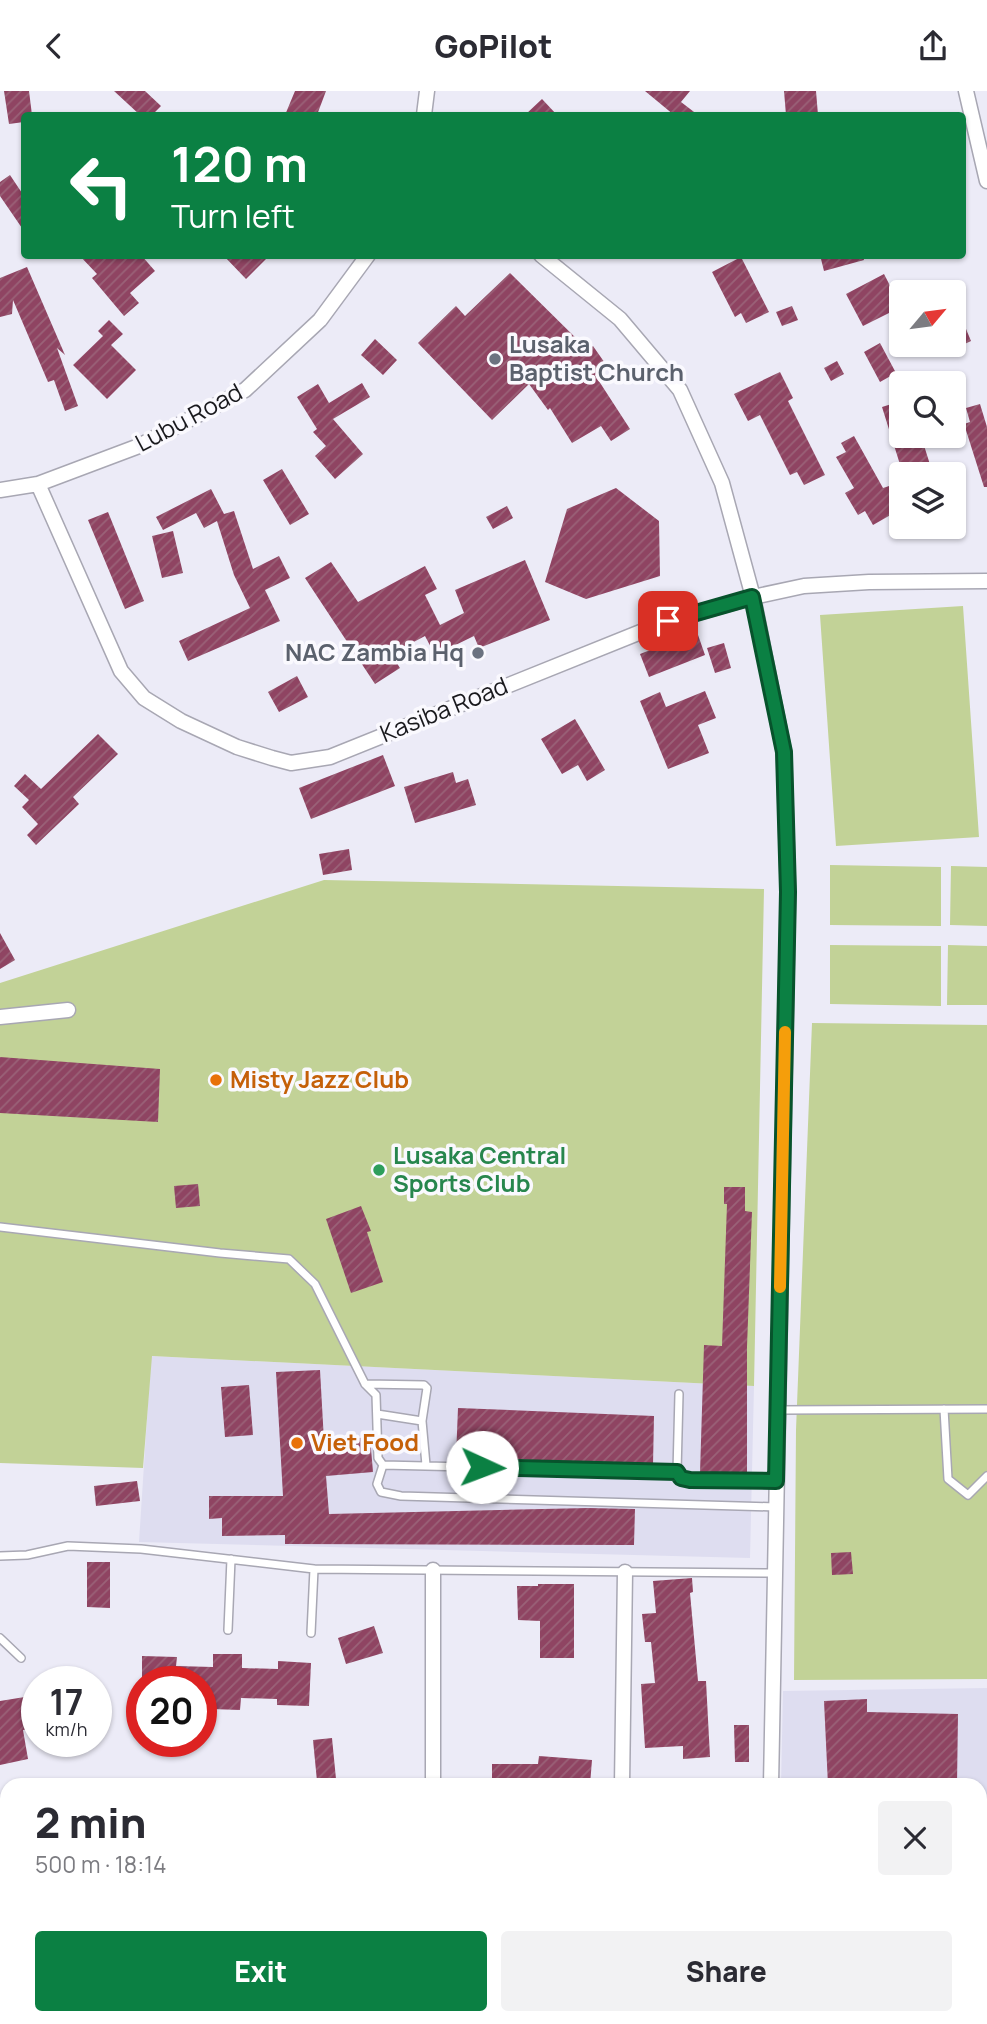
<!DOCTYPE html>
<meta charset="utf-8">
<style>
:root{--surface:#fff;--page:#f2f2f3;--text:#2b2b33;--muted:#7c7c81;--accent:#0b8043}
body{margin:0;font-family:Manrope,sans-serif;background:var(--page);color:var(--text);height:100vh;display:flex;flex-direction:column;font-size:26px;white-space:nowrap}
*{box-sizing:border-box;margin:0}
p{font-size:23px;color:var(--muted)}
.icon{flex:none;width:38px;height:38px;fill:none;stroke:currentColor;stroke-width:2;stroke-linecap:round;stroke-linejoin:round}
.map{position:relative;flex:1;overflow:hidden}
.panel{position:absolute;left:0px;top:1687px;width:987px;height:247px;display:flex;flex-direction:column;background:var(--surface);border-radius:21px 21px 0 0;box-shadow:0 2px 5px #0004}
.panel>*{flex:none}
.top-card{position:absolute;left:21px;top:21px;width:945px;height:147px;border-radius:7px;box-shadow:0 2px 5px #0004;background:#0b8043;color:#fff;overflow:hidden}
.needle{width:46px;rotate:61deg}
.fabs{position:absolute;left:889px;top:189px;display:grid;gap:14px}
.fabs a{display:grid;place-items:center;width:77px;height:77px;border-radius:7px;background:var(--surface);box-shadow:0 2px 5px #0004;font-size:35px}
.speed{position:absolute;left:21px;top:1575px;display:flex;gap:14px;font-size:35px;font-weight:700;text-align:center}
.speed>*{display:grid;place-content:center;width:91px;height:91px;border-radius:50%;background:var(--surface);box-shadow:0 2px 5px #0004;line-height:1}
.speed small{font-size:18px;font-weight:400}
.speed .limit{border:10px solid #d22;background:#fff;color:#111}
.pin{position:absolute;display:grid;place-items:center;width:60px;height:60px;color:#fff;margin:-30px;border-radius:14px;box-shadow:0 4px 10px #0006}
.me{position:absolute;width:77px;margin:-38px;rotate:92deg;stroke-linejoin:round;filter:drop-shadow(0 0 5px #0008)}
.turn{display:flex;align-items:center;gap:24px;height:147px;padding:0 35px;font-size:32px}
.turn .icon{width:91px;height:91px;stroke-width:2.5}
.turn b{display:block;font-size:49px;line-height:60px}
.round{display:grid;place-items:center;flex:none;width:74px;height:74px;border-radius:7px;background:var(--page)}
.head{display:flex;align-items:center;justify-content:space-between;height:119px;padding:0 35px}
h1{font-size:42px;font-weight:800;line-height:52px}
.cta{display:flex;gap:14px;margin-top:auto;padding:14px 35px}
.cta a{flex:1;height:80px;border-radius:7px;background:var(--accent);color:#fff;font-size:28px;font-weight:800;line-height:80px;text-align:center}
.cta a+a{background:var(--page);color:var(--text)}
header{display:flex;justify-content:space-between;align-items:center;height:91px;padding:0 35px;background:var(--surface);font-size:32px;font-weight:800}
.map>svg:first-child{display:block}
.built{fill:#deddf0}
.green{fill:#c2d297}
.building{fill:url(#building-hatch)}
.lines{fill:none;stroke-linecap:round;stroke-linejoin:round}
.lane-casing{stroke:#a8a7b3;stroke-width:10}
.street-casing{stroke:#a8a7b3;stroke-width:17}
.lane{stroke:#fff;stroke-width:7}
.street{stroke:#fff;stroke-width:14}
.route-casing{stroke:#07532c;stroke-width:18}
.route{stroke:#0b8043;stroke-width:12}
.slow{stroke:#f59e0b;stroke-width:12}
.worship-dot{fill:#6b7280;stroke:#faf9fe;stroke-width:2.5}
.food-dot{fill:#e8710a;stroke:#faf9fe;stroke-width:2.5}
.leisure-dot{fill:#2e9e5b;stroke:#faf9fe;stroke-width:2.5}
.labels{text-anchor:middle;stroke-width:7;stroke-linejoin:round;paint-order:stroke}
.worship-label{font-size:24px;font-weight:bold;fill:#5b616d;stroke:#faf9fe;text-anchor:start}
.street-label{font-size:24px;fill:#19191d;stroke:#faf9fe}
.food-label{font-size:24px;font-weight:bold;fill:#c56008;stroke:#faf9fe;text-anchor:start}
.leisure-label{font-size:24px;font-weight:bold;fill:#27864d;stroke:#faf9fe;text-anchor:start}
</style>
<header><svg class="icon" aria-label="back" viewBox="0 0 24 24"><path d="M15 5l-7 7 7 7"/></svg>GoPilot<svg class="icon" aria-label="share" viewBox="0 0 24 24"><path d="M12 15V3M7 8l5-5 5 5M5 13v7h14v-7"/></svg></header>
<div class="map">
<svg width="987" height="1933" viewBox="0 0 987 1933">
<defs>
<pattern id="building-hatch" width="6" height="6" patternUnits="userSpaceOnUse" patternTransform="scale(1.75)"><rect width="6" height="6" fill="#8f4462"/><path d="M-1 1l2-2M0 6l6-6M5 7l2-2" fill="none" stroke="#9a6278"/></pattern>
</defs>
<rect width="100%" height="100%" fill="#ecebf7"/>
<path class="built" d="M 151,1265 L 754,1295 L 750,1467 L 139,1451 Z
M 987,1597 L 987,1933 L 776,1933 L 776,1927 L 980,1927 L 980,1694 L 781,1694 L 783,1600 Z"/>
<path class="green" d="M 963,515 L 979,746 L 836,755 L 820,524 Z
M 830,774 L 941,776 L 941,835 L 830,834 Z
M 951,775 L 987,776 L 987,835 L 950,834 Z
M 324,789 L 764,798 L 754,1295 L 152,1265 L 143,1377 L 0,1372 L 0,892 Z
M 830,854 L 941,855 L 941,915 L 830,913 Z
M 948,854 L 987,855 L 987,914 L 947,914 Z
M 812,932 L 987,934 L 987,1588 L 794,1589 L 796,1339 Z"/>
<path class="building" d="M 4,0 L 29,0 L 32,24 L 24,24 L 24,31 L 9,33 Z
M 114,0 L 145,0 L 161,15 L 152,24 L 140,24 Z
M 295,0 L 326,0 L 317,24 L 285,24 Z
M 645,0 L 690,0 L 681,11 L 698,24 L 674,24 Z
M 784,0 L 816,0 L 818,24 L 786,24 Z
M 542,8 L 557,24 L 525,24 Z
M 10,84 L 24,105 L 24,140 L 0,105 L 0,91 Z
M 79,164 L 141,164 L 155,180 L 130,202 L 139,212 L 124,225 L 92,187 L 97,183 Z
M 223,164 L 270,164 L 246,188 Z
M 820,164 L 863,164 L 864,169 L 824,180 Z
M 741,166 L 769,221 L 746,232 L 741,222 L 735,226 L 712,181 Z
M 27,176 L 65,264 L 57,257 L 78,315 L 65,320 L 54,289 L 48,291 L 13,209 L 12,223 L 0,226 L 0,187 Z
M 510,182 L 588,259 L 593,255 L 607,275 L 595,284 L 630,338 L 611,350 L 601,335 L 572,352 L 550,317 L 548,319 L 529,293 L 492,329 L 418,252 L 456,215 L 465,225 Z
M 884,183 L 901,216 L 863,235 L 846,203 Z
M 954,209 L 971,250 L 954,258 Z
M 792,215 L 798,229 L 782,235 L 776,221 Z
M 109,229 L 123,243 L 111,254 L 136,279 L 107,308 L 73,274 L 103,245 L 98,240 Z
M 375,248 L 397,269 L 383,284 L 361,264 Z
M 880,252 L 896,282 L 880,291 L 864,261 Z
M 837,270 L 844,283 L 831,290 L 824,277 Z
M 780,281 L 793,307 L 788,310 L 825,384 L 804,394 L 797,381 L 790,384 L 760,324 L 748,330 L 734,303 Z
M 362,292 L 370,306 L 333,328 L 363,363 L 335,388 L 315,365 L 326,355 L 313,341 L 317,338 L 297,306 L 318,293 L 329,312 Z
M 901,310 L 901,345 L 921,345 L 933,383 L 903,383 L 882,316 Z
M 980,313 L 987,336 L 987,396 L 984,396 L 964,333 L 970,331 L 966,317 Z
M 854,345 L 883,397 L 901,391 L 901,418 L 873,434 L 865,420 L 858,424 L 845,402 L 854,397 L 836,366 L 846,361 L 841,352 Z
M 282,378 L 309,423 L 290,434 L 263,389 Z
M 616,397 L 659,430 L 660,485 L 586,508 L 545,491 L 567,418 Z
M 211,398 L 224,423 L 234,420 L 253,478 L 279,465 L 290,487 L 265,499 L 280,530 L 188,570 L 179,550 L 250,517 L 234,484 L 217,430 L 204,437 L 196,422 L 163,439 L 156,426 Z
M 507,415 L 513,427 L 493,438 L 486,426 Z
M 108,421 L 144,510 L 125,518 L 88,429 Z
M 173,440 L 183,482 L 162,487 L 152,445 Z
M 525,469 L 550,529 L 479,557 L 474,545 L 435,564 L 425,545 L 391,563 L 400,577 L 375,593 L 305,487 L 331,471 L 358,511 L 425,475 L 437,498 L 425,504 L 440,534 L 464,522 L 455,499 Z
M 697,541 L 705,564 L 649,586 L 640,563 Z
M 724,552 L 731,577 L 715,582 L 707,557 Z
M 297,585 L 308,606 L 279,621 L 268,601 Z
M 705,600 L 716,627 L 698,634 L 709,662 L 668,678 L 640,610 L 660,601 L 666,616 Z
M 575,628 L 605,679 L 587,690 L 578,674 L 562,683 L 541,648 Z
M 98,643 L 118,663 L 73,706 L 79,713 L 36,754 L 27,744 L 38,733 L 22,716 L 29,709 L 14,695 L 25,683 L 41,698 Z
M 383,664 L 395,695 L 311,728 L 299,697 Z
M 453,681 L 456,692 L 468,688 L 476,714 L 415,732 L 404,696 Z
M 349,758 L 352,779 L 323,784 L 319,763 Z
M 0,842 L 15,869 L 0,878 Z
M 0,966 L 160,978 L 158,1031 L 0,1022 Z
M 198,1093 L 200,1115 L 176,1117 L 174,1095 Z
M 724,1096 L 745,1096 L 745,1120 L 752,1121 L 747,1256 L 747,1383 L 700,1382 L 704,1254 L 722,1255 L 727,1113 L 724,1113 Z
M 361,1115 L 371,1140 L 367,1141 L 383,1191 L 351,1202 L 326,1128 Z
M 320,1279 L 324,1350 L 370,1346 L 373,1381 L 326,1385 L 329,1423 L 588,1417 L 635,1418 L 634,1454 L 285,1453 L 285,1444 L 222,1445 L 222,1427 L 209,1428 L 209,1405 L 283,1405 L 276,1281 Z
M 249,1294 L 253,1344 L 225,1346 L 221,1296 Z
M 458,1317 L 654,1325 L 653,1374 L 456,1366 Z
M 137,1390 L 140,1410 L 96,1415 L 94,1395 Z
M 851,1461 L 853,1483 L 832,1484 L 831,1462 Z
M 87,1471 L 110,1471 L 110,1517 L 87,1516 Z
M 692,1487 L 693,1501 L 690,1502 L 698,1590 L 706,1590 L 710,1666 L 683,1668 L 683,1655 L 645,1657 L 641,1593 L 655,1592 L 651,1551 L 645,1551 L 642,1523 L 656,1522 L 653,1490 Z
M 538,1493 L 574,1493 L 574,1567 L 540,1567 L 540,1530 L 518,1529 L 517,1495 L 538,1495 Z
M 374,1535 L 383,1562 L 346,1573 L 338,1547 Z
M 213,1563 L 242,1563 L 242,1577 L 278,1578 L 278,1570 L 311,1572 L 309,1615 L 277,1614 L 277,1608 L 241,1607 L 240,1619 L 211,1618 L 212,1607 L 201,1606 L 201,1591 L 142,1591 L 142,1565 L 177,1566 L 176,1575 L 213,1576 Z
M 37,1604 L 37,1637 L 23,1639 L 28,1668 L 0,1674 L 0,1610 Z
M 867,1608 L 867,1621 L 958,1623 L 957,1694 L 828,1694 L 824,1610 Z
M 734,1634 L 749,1634 L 749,1671 L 735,1671 Z
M 332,1647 L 336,1688 L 317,1690 L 313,1649 Z
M 539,1665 L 592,1669 L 590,1694 L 492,1694 L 492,1673 L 538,1673 Z"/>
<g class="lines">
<g class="lane-casing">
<path id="lane" d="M 0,1136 L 220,1162 L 289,1168 L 315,1193 L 365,1293 L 376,1304 L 378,1367 L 383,1374
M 365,1293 L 424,1294 L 427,1297 L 422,1330
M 944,1318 L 948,1388 L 968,1404 L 987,1385
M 779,1319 L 987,1318
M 377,1323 L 422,1330 L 426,1374
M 677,1381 L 679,1303
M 775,1416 L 401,1405 L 381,1401 L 377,1393 L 383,1374 L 677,1381 L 681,1387 L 690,1389 L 776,1389
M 0,1465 L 27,1464 L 68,1455 L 141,1458 L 314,1478
M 228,1539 L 231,1468
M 311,1542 L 314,1478 L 775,1482
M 0,1547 L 21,1567"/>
</g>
<g class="street-casing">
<path id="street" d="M 966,0 L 987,90
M 424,24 L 427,0
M 541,164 L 620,228 L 680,299 L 722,392 L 753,506 L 784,661 L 788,801 L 771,1694
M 38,393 L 121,580 L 144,607 L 181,630 L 237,656 L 272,667 L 291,672 L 330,666 L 668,530 L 753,506 L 804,495 L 869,491 L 987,490
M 0,399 L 38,393 L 139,355 L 245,299 L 320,229 L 368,164
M 0,926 L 68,919
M 433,1694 L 433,1479
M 622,1694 L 625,1481
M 765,1933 L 766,1927"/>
</g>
<use href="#lane" class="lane"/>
<use href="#street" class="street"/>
</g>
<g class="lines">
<g class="route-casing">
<path id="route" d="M 482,1376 L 677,1381 L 681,1387 L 690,1389 L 776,1390 L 788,801 L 784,661 L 752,506 L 668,530"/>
</g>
<use href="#route" class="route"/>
<path class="slow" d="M 780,1196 L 785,941"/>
</g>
<g class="worship-dot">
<circle cx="495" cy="268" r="7"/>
<circle cx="478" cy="562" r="7"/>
</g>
<g class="food-dot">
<circle cx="216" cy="989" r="7"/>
<circle cx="297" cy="1352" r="7"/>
</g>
<circle class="leisure-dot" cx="379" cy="1079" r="7"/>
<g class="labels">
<g class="worship-label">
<text x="509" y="262">Lusaka<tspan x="509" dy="28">Baptist Church</tspan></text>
<text x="464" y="570" text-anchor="end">NAC Zambia Hq</text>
</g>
<g class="street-label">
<text transform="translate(189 327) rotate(-28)" y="8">Lubu Road</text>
<text transform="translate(444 619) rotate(-22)" y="8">Kasiba Road</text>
</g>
<g class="food-label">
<text x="230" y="997">Misty Jazz Club</text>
<text x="311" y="1360">Viet Food</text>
</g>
<g class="leisure-label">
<text x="393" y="1073">Lusaka Central<tspan x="393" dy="28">Sports Club</tspan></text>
</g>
</g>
</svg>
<div class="fabs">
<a><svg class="needle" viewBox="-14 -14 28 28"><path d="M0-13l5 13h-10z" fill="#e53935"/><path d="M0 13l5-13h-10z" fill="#7c7c81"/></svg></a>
<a><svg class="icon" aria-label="search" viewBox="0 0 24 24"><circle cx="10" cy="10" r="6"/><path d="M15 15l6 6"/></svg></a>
<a><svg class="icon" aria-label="layers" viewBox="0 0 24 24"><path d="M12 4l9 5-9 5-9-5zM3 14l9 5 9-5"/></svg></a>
</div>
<div class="speed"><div>17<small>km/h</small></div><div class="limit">20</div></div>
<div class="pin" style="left:668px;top:530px;background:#d93025"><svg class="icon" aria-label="arrive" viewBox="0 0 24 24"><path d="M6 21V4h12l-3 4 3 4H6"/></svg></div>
<svg class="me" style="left:482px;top:1376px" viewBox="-20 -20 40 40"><circle r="19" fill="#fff"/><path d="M0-13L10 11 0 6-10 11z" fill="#0b8043"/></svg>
<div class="top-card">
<div class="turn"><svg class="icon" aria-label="left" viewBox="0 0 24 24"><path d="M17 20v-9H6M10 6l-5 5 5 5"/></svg><div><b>120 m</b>Turn left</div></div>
</div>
<section class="panel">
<div class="head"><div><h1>2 min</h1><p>500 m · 18:14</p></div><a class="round"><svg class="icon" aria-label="close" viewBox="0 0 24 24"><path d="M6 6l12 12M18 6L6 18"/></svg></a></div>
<div class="cta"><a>Exit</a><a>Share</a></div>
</section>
</div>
